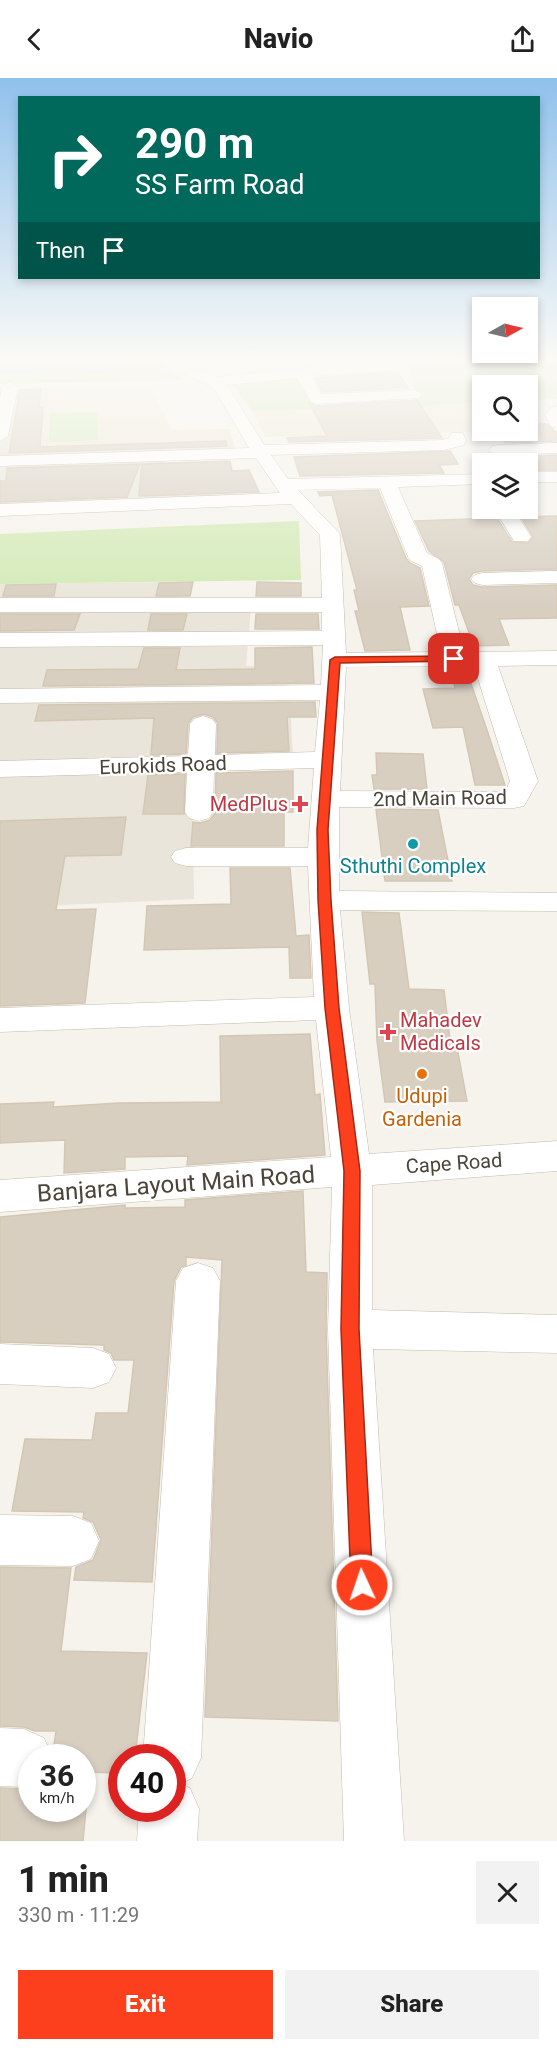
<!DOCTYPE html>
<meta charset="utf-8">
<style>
:root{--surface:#fff;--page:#f2f2f2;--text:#222;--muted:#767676;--accent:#fc3f1d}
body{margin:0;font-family:Roboto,sans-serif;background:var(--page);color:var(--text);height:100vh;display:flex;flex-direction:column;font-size:22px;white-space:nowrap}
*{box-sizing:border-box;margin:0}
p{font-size:20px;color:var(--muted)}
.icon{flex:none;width:33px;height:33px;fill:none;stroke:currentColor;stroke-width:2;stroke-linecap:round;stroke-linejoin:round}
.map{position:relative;height:1763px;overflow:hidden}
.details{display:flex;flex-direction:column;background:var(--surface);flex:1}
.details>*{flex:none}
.banner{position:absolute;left:18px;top:18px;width:522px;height:183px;border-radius:0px;box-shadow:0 3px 9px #0003;background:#00695c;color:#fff;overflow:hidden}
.needle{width:39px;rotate:82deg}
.buttons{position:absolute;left:472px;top:219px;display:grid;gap:12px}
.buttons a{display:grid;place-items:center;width:66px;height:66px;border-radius:0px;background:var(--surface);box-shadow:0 3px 9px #0003;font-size:30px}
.speed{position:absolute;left:18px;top:1666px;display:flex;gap:12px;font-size:30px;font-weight:700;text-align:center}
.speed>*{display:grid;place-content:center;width:78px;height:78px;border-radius:50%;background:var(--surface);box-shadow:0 3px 9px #0003;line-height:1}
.speed small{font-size:15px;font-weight:400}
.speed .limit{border:9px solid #d22;background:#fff;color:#111}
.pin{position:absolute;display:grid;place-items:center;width:51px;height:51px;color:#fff;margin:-26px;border-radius:12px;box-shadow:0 3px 9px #0006}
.me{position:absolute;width:66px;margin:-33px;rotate:357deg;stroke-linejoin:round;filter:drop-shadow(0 0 4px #0008)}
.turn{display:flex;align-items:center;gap:21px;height:126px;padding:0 18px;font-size:27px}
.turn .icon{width:78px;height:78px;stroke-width:2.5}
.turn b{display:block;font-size:42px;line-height:51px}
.then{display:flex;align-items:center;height:57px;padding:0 18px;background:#0003;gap:12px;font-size:22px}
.round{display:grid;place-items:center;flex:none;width:63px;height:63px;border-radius:0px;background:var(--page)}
.headline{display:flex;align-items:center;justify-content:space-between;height:102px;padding:0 18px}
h1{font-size:36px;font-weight:800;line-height:45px}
.primary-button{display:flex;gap:12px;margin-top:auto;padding:12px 18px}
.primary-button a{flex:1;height:69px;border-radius:0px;background:var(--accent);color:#fff;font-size:24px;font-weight:800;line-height:69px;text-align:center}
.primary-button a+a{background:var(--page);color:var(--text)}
header{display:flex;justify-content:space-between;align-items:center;height:78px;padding:0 18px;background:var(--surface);font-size:27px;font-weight:800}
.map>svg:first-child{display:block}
.residential{fill:#eae5da}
.education{fill:#efe8d6}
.green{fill:#d2eab5}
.water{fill:#a9d4f2}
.building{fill:#d8cfc1;stroke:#d3c7b4;stroke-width:1.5}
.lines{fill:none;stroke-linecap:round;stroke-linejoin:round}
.minor-casing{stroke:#c2bbae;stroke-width:1}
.minor{fill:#fff;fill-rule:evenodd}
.route{fill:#fc3f1d;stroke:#a42913;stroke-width:1.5}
.health-dot{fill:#e0444e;stroke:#fff;stroke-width:2}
.culture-dot{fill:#0f9aa8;stroke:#fff;stroke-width:2}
.food-dot{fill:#e8710a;stroke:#fff;stroke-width:2}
.labels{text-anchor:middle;stroke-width:4.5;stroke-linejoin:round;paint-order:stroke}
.street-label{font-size:20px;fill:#4b4439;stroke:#fff}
.health-label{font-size:20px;fill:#be3a42;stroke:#fff;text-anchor:end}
.culture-label{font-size:20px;fill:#0d838f;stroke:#fff}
.food-label{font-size:20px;fill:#c56008;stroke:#fff}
.near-street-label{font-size:24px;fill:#4b4439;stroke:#fff}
</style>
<header><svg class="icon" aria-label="back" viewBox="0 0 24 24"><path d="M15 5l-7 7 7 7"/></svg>Navio<svg class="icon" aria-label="share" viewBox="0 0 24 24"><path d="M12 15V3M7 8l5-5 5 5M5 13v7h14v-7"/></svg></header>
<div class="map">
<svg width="557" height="1763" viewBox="0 0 557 1763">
<rect width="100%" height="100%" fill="#f6f3ec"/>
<path class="residential" d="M 50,310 L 41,367 L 232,361 L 239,380 L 163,383 L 170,395 L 220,393 L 230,416 L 265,415 L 275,426 L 0,437 L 0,311 Z
M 178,504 L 176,530 L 251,531 L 246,588 L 288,587 L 293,678 L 192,680 L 194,821 L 0,830 L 0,506 Z"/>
<path class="education" d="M 391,284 L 557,284 L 557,285 L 392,289 Z
M 50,310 L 151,310 L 172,352 L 230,351 L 232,361 L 41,367 Z
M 483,324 L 483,352 L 501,353 L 265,359 L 252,333 Z"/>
<path class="green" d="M 0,284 L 154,284 L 183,300 L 183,302 L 0,306 Z
M 557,285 L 557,321 L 528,322 L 528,308 L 483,308 L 483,324 L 416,328 L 410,289 Z
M 299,298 L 318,331 L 252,333 L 232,306 Z
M 97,334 L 98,362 L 49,364 L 50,335 Z
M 299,443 L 301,502 L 0,506 L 0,456 Z"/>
<path class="water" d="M 0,284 L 111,284 L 115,288 L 102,295 L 73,293 L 0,295 Z"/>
<path class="building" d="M 397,294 L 408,310 L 322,314 L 315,300 Z
M 41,311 L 39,329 L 43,329 L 40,369 L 226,363 L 227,368 L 9,375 L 20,312 Z
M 417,322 L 442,360 L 289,364 L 287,360 L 327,358 L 309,325 L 316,328 Z
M 528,346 L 547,346 L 557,355 L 557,363 L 505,365 L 500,355 L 528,355 Z
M 450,373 L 458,386 L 439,387 L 444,395 L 300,398 L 294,379 Z
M 557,377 L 557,392 L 528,392 L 528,384 L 516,384 L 513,379 Z
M 230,383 L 232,393 L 249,392 L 259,414 L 139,418 L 142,386 Z
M 140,386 L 127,419 L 0,424 L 0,403 L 6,403 L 7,390 Z
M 378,412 L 406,480 L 410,485 L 420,490 L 429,528 L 400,529 L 410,572 L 365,573 L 355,533 L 359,533 L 354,512 L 357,512 L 332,417 L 320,418 L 318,414 Z
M 557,438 L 557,491 L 482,493 L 473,495 L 469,501 L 473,507 L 482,509 L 557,507 L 557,540 L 499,541 L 509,567 L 474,568 L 459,527 L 455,527 L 444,484 L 429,473 L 415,443 L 497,440 L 512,464 L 528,465 L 533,459 L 521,439 Z
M 193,504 L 190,518 L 156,518 L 159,505 Z
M 257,504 L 301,505 L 301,518 L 256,518 Z
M 56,506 L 54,518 L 3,518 L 6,507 Z
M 0,536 L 80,536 L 74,552 L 0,553 Z
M 151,536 L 187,536 L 183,552 L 148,552 Z
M 256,536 L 318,536 L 319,551 L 255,551 Z
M 312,569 L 314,605 L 43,608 L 47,592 L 138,591 L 144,570 L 180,570 L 176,592 L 255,591 L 255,570 Z
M 468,597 L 486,649 L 505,707 L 475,707 L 463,649 L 433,650 L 423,611 L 455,610 L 453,600 Z
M 315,624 L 316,639 L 287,639 L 289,673 L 217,675 L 218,645 L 213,639 L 204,636 L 193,639 L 188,645 L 186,676 L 151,677 L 154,640 L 35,643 L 39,627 Z
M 376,675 L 423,676 L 427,711 L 374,711 L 372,697 L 377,697 Z
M 293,693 L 293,734 L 284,734 L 284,768 L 191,768 L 193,744 L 200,745 L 210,742 L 215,735 L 216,695 Z
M 185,696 L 184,736 L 143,736 L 148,697 Z
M 376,731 L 438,732 L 452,803 L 385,803 Z
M 126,739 L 121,777 L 65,778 L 56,832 L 96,831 L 85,925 L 0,928 L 0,743 Z
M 230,790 L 290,790 L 296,858 L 309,857 L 311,900 L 290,900 L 289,869 L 144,872 L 147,828 L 231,826 Z
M 362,834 L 399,835 L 409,911 L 444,912 L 451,969 L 457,969 L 467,1023 L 385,1024 L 377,963 L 375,906 L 370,906 Z
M 310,956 L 315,1017 L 320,1016 L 325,1077 L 187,1087 L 188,1078 L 125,1079 L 125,1091 L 64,1095 L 65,1062 L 0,1065 L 0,1026 L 54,1024 L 53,1029 L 119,1025 L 221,1024 L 220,958 Z
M 303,1113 L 306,1194 L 327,1195 L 326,1251 L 338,1643 L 205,1639 L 222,1182 L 186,1179 L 186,1187 L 181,1189 L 174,1203 L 152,1504 L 74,1502 L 76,1489 L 93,1482 L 101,1462 L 93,1444 L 83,1440 L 84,1434 L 12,1433 L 25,1361 L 92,1362 L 96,1335 L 128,1335 L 134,1282 L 114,1282 L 111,1275 L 104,1272 L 104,1267 L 0,1264 L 0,1139 L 125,1127 L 125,1130 L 185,1129 L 185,1122 Z
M 0,1489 L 71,1490 L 61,1573 L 147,1575 L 135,1680 L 122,1680 L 122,1695 L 82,1694 L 82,1680 L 55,1680 L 53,1674 L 56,1653 L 35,1653 L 24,1649 L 0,1648 Z
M 32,1709 L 32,1731 L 86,1731 L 83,1763 L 0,1763 L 0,1710 L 24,1711 Z"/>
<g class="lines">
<g class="minor-casing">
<path id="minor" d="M 159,284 L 178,284 L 216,299 L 359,285 L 405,285 L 407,288 L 400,292 L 311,298 L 321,316 L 414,312 L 419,314 L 422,317 L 419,320 L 316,326 L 311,324 L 297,300 L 227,307 L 264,367 L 443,362 L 449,360 L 451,355 L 463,355 L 466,363 L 464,367 L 444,372 L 271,377 L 288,401 L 483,396 L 483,406 L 398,409 L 427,475 L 439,481 L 442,485 L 464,574 L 557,573 L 557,587 L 498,588 L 538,703 L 524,728 L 514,730 L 339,729 L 339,813 L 557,815 L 557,833 L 340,832 L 349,930 L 369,1076 L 557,1063 L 557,1093 L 372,1107 L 372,1232 L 557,1237 L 557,1275 L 373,1271 L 404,1763 L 344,1763 L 328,1251 L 332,1109 L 0,1134 L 0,1102 L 331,1079 L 316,942 L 0,954 L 0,930 L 314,919 L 308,788 L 186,788 L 175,785 L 171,779 L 175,773 L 186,770 L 308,770 L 314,690 L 214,693 L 213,734 L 209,740 L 199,743 L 189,740 L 185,734 L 187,694 L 0,699 L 0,683 L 188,678 L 190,646 L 194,641 L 203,638 L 212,641 L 216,646 L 215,677 L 315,674 L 320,622 L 0,625 L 0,611 L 321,607 L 323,567 L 0,569 L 0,555 L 322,553 L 322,534 L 0,534 L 0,520 L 322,520 L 320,457 L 291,426 L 0,438 L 0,426 L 280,415 L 256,380 L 0,388 L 0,378 L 249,370 L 216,314 L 209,307 L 161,287 ZM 380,410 L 408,479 L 411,483 L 422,488 L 441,574 L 346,575 L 340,456 L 298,412 ZM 474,588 L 510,703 L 505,714 L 340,713 L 346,589 Z
M 10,304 L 18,309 L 8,358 L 0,363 L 0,320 L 2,309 Z
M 557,328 L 557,350 L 551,348 L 545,337 L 551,330 Z
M 557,365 L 557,375 L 498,377 L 492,376 L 489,372 L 492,368 L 498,367 Z
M 528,394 L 557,394 L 557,404 L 528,404 Z
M 494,430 L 513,430 L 531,459 L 528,463 L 514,463 Z
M 557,493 L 557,505 L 482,507 L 475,505 L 471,501 L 475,497 L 482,495 Z
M 198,1185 L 213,1190 L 220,1203 L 201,1680 L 192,1700 L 180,1706 L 190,1710 L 199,1731 L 197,1763 L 137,1763 L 139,1731 L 172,1731 L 172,1680 L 143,1680 L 176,1203 L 183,1190 Z
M 0,1266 L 93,1270 L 109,1276 L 116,1290 L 109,1304 L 93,1310 L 0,1306 Z
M 0,1437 L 73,1438 L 91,1445 L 99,1463 L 91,1481 L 73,1488 L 0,1487 Z
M 0,1650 L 24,1651 L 44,1660 L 53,1680 L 32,1680 L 32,1706 L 24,1709 L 0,1708 Z"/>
</g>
<use href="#minor" class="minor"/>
</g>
<linearGradient id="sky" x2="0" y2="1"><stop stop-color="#8fc1ec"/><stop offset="0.53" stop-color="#fbfaf6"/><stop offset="1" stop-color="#fbfaf6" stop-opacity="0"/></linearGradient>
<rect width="557" height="531" fill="url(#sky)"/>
<path class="route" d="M 454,578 L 458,579 L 458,583 L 340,585 L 328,752 L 331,822 L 339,930 L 360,1093 L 359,1251 L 373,1507 L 370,1515 L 362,1518 L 354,1515 L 351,1507 L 341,1251 L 344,1093 L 325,930 L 318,822 L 317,752 L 330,582 L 335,579 Z"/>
<g class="health-dot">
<path d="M297 717h6v6h6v6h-6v6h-6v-6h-6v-6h6z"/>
<path d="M385 945h6v6h6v6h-6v6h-6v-6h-6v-6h6z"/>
</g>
<circle class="culture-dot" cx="413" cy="766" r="6"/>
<circle class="food-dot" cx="422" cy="996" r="6"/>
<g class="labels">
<g class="street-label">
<text transform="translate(163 687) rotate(-2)" y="7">Eurokids Road</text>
<text transform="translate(440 720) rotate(-1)" y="7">2nd Main Road</text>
<text transform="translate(454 1085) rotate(-4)" y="7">Cape Road</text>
</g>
<g class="health-label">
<text x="288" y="733">MedPlus</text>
<text x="400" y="949" text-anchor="start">Mahadev<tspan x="400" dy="23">Medicals</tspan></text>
</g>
<g class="culture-label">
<text x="413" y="795">Sthuthi Complex</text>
</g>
<g class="food-label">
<text x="422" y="1025">Udupi<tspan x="422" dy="23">Gardenia</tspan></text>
</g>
<g class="near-street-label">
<text transform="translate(176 1106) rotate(-4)" y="8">Banjara Layout Main Road</text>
</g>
</g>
</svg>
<div class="buttons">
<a><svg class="needle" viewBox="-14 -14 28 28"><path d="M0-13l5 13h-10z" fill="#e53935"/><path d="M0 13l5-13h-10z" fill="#767676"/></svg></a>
<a><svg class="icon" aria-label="search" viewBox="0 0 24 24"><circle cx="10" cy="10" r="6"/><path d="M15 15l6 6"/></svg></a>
<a><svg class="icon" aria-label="layers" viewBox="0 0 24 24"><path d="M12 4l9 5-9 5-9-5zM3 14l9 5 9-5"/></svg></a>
</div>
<div class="speed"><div>36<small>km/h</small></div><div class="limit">40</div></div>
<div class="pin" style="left:454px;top:581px;background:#d93025"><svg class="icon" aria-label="arrive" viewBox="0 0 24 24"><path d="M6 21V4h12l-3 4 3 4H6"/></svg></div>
<svg class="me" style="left:362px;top:1507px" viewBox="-20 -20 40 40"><circle r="17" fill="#fc3f1d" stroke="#fff" stroke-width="3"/><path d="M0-11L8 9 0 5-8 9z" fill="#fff"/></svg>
<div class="banner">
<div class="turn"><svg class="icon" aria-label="right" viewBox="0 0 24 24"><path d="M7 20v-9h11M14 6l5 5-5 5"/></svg><div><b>290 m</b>SS Farm Road</div></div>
<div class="then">Then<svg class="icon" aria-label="arrive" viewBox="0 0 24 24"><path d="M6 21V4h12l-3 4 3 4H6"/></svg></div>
</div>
</div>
<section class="details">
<div class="headline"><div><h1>1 min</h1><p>330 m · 11:29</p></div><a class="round"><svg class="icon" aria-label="close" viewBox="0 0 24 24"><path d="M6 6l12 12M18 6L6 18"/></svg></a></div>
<div class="primary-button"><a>Exit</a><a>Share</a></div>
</section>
